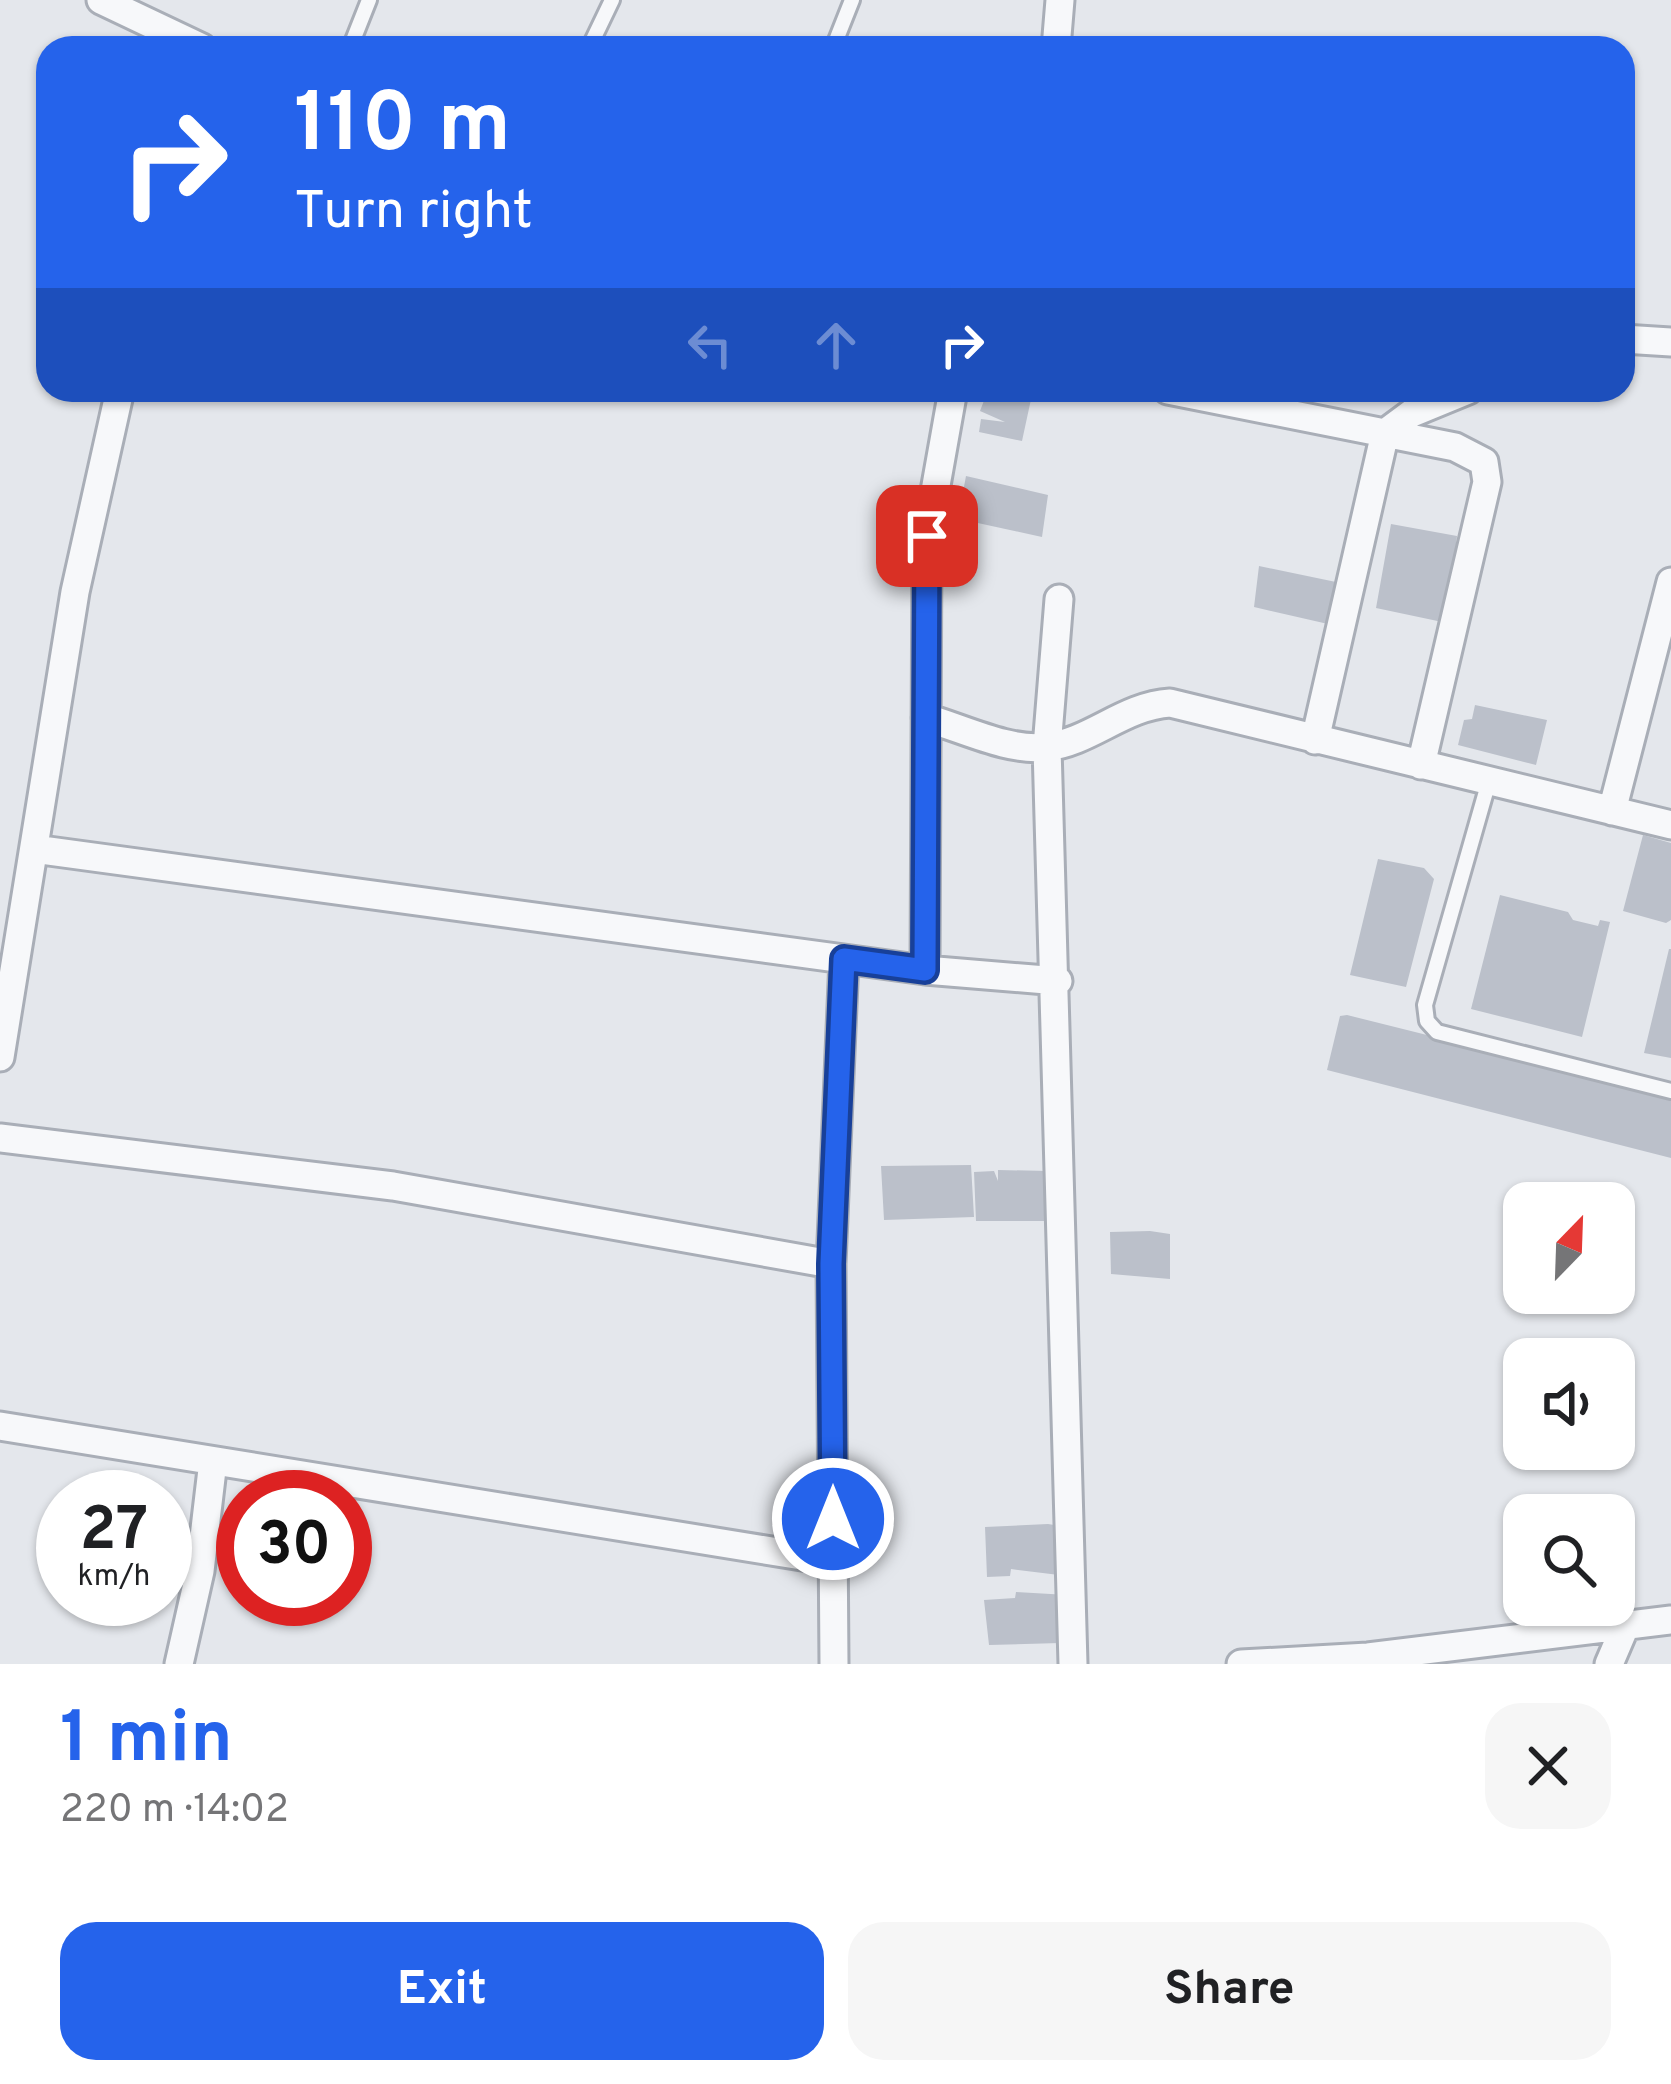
<!DOCTYPE html>
<meta charset="utf-8">
<style>
:root{--surface:#fff;--page:#f6f6f6;--text:#202124;--muted:#757577;--accent:#2563eb}
body{margin:0;font-family:Overpass,sans-serif;background:var(--page);color:var(--text);height:100vh;display:flex;flex-direction:column;font-size:45px;white-space:nowrap}
*{box-sizing:border-box;margin:0}
p{font-size:39px;color:var(--muted)}
.icon{flex:none;width:66px;height:66px;fill:none;stroke:currentColor;stroke-width:2;stroke-linecap:round;stroke-linejoin:round}
.map{position:relative;height:1664px;overflow:hidden}
.panel{display:flex;flex-direction:column;background:var(--surface);flex:1}
.panel>*{flex:none}
.hud{position:absolute;left:36px;top:36px;width:1599px;height:366px;border-radius:36px;box-shadow:0 3px 9px #0004;background:#2563eb;color:#fff;overflow:hidden}
.needle{width:78px;rotate:23deg}
.controls{position:absolute;left:1503px;top:1182px;display:grid;gap:24px}
.controls a{display:grid;place-items:center;width:132px;height:132px;border-radius:24px;background:var(--surface);box-shadow:0 3px 9px #0004;font-size:60px}
.speed{position:absolute;left:36px;top:1470px;display:flex;gap:24px;font-size:60px;font-weight:700;text-align:center}
.speed>*{display:grid;place-content:center;width:156px;height:156px;border-radius:50%;background:var(--surface);box-shadow:0 3px 9px #0004;line-height:1}
.speed small{font-size:30px;font-weight:400}
.speed .limit{border:18px solid #d22;background:#fff;color:#111}
.pin{position:absolute;display:grid;place-items:center;width:102px;height:102px;color:#fff;margin:-51px;border-radius:24px;box-shadow:0 6px 18px #0006}
.me{position:absolute;width:132px;margin:-66px;rotate:0deg;stroke-linejoin:round;filter:drop-shadow(0 0 9px #0008)}
.turn{display:flex;align-items:center;gap:42px;height:252px;padding:0 60px;font-size:54px}
.turn .icon{width:156px;height:156px;stroke-width:2.5}
.turn b{display:block;font-size:84px;line-height:102px}
.lanes{display:flex;align-items:center;height:114px;padding:0 60px;background:#0003;justify-content:center;gap:60px;direction:ltr}
.lanes .off{opacity:.35}
.round{display:grid;place-items:center;flex:none;width:126px;height:126px;border-radius:36px;background:var(--page)}
.summary{display:flex;align-items:center;justify-content:space-between;height:204px;padding:0 60px}
h1{font-size:72px;font-weight:700;line-height:90px;color:var(--accent)}
.action{display:flex;gap:24px;margin-top:auto;padding:24px 60px}
.action a{flex:1;height:138px;border-radius:36px;background:var(--accent);color:#fff;font-size:48px;font-weight:700;line-height:138px;text-align:center}
.action a+a{background:var(--page);color:var(--text)}
.map>svg:first-child{display:block}
.building{fill:#bbc0ca}
.lines{fill:none;stroke-linecap:round;stroke-linejoin:round}
.lane-casing{stroke:#a9aeb7;stroke-width:20}
.street-casing{stroke:#a9aeb7;stroke-width:33}
.lane{stroke:#f7f8fa;stroke-width:14}
.street{stroke:#f7f8fa;stroke-width:27}
.route-casing{stroke:#184099;stroke-width:30}
.route{stroke:#2563eb;stroke-width:21}
</style>
<div class="map">
<svg width="1671" height="1664" viewBox="0 0 1671 1664">
<rect width="100%" height="100%" fill="#e4e7ec"/>
<path class="building" d="M 988,390 L 1033,390 L 1022,441 L 979,432 L 981,419 L 1005,422 L 980,411 Z
M 966,476 L 1048,495 L 1042,537 L 964,520 L 965,507 L 960,508 Z
M 1391,524 L 1457,536 L 1447,623 L 1376,608 Z
M 1259,566 L 1336,582 L 1328,624 L 1254,607 Z
M 1475,705 L 1547,720 L 1536,765 L 1458,745 L 1464,720 L 1472,719 Z
M 1643,835 L 1671,843 L 1671,920 L 1666,923 L 1623,911 Z
M 1378,859 L 1424,868 L 1434,879 L 1406,987 L 1350,975 Z
M 1500,895 L 1568,912 L 1573,920 L 1598,926 L 1600,920 L 1610,922 L 1582,1037 L 1471,1009 Z
M 1669,949 L 1671,949 L 1671,1058 L 1644,1053 Z
M 1347,1015 L 1671,1096 L 1671,1158 L 1327,1070 L 1340,1016 Z
M 971,1165 L 974,1217 L 884,1220 L 881,1166 Z
M 998,1170 L 1048,1171 L 1051,1221 L 976,1221 L 974,1172 L 994,1171 L 998,1181 Z
M 1150,1231 L 1170,1234 L 1170,1279 L 1111,1274 L 1110,1232 Z
M 1048,1524 L 1067,1527 L 1059,1575 L 1011,1569 L 1010,1576 L 987,1577 L 985,1527 Z
M 1016,1592 L 1068,1595 L 1060,1643 L 989,1645 L 984,1600 L 1015,1598 Z"/>
<g class="lines">
<g class="lane-casing">
<path id="lane" d="M 350,48 L 369,0
M 589,48 L 612,0
M 833,48 L 852,0
M 1489,781 L 1425,1005 L 1427,1021 L 1437,1032 L 1671,1091"/>
</g>
<g class="street-casing">
<path id="street" d="M 101,0 L 202,48
M 1056,48 L 1060,0
M 1623,339 L 1671,342
M 1168,390 L 1455,447 L 1484,462 L 1487,482 L 1421,765
M 1059,599 L 1047,747 L 1073,1664
M 926,718 C 962,728 1009,752 1046,747 C 1091,742 1123,706 1170,703 L 1671,825
M 1315,740 L 1385,433 L 1412,413 L 1468,390
M 1612,811 L 1671,582
M 34,849 L 925,970 L 1058,981
M 925,970 L 927,536 L 953,390
M 0,1057 L 75,592 L 120,390
M 0,1138 L 393,1186 L 831,1264
M 0,1426 L 833,1561
M 179,1664 L 200,1571 L 213,1461
M 834,1664 L 831,1264 L 844,959
M 1241,1664 L 1368,1657 L 1671,1620
M 1609,1664 L 1624,1629"/>
</g>
<use href="#lane" class="lane"/>
<use href="#street" class="street"/>
</g>
<g class="lines">
<g class="route-casing">
<path id="route" d="M 833,1519 L 831,1264 L 844,959 L 925,970 L 927,536"/>
</g>
<use href="#route" class="route"/>
</g>
</svg>
<div class="controls">
<a><svg class="needle" viewBox="-14 -14 28 28"><path d="M0-13l5 13h-10z" fill="#e53935"/><path d="M0 13l5-13h-10z" fill="#757577"/></svg></a>
<a><svg class="icon" aria-label="sound" viewBox="0 0 24 24"><path d="M4 9h4l5-4v14l-5-4H4zM17 9q2 3 0 6"/></svg></a>
<a><svg class="icon" aria-label="search" viewBox="0 0 24 24"><circle cx="10" cy="10" r="6"/><path d="M15 15l6 6"/></svg></a>
</div>
<div class="speed"><div>27<small>km/h</small></div><div class="limit">30</div></div>
<div class="pin" style="left:927px;top:536px;background:#d93025"><svg class="icon" aria-label="arrive" viewBox="0 0 24 24"><path d="M6 21V4h12l-3 4 3 4H6"/></svg></div>
<svg class="me" style="left:833px;top:1519px" viewBox="-20 -20 40 40"><circle r="17" fill="#2563eb" stroke="#fff" stroke-width="3"/><path d="M0-11L8 9 0 5-8 9z" fill="#fff"/></svg>
<div class="hud">
<div class="turn"><svg class="icon" aria-label="right" viewBox="0 0 24 24"><path d="M7 20v-9h11M14 6l5 5-5 5"/></svg><div><b>110 m</b>Turn right</div></div>
<div class="lanes"><svg class="icon off" aria-label="left" viewBox="0 0 24 24"><path d="M17 20v-9H6M10 6l-5 5 5 5"/></svg><svg class="icon off" aria-label="ahead" viewBox="0 0 24 24"><path d="M12 20V5M6 11l6-6 6 6"/></svg><svg class="icon" aria-label="right" viewBox="0 0 24 24"><path d="M7 20v-9h11M14 6l5 5-5 5"/></svg></div>
</div>
</div>
<section class="panel">
<div class="summary"><div><h1>1 min</h1><p>220 m · 14:02</p></div><a class="round"><svg class="icon" aria-label="close" viewBox="0 0 24 24"><path d="M6 6l12 12M18 6L6 18"/></svg></a></div>
<div class="action"><a>Exit</a><a>Share</a></div>
</section>
